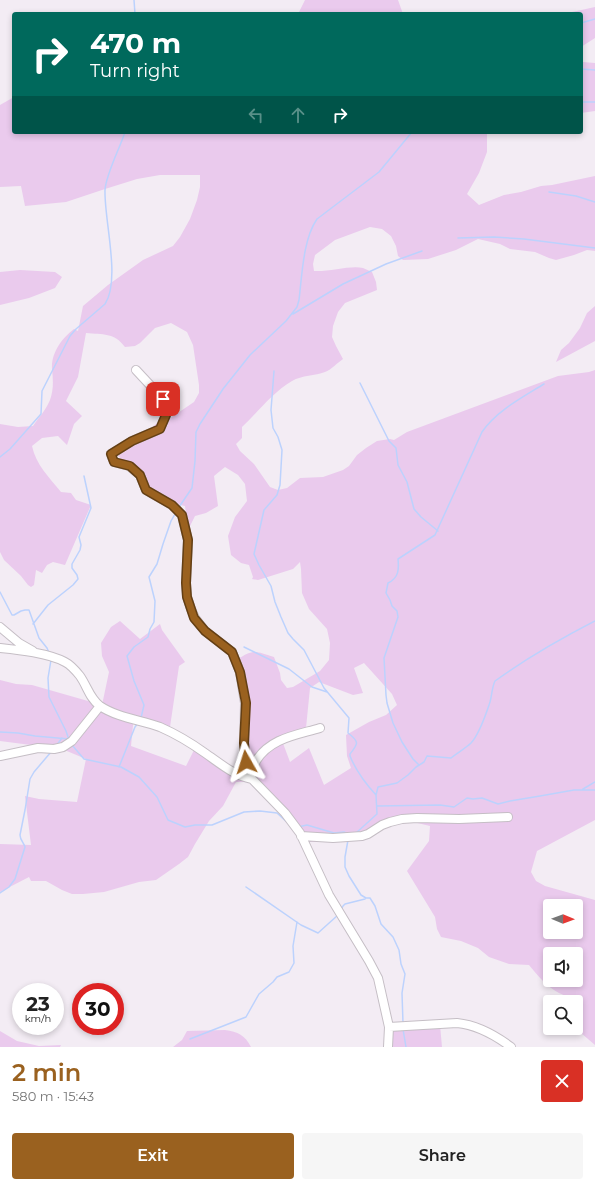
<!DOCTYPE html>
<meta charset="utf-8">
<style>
:root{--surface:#fff;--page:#f6f6f6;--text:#222;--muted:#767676;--accent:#9a611f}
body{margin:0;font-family:Montserrat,sans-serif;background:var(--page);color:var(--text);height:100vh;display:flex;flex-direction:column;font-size:15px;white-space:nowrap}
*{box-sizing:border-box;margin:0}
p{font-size:13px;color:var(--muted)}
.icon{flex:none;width:22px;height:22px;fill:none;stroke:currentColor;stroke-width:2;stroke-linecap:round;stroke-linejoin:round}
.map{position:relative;height:1047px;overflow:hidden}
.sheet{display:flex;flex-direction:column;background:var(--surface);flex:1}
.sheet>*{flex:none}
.banner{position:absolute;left:12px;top:12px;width:571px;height:122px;border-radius:4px;box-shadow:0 2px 6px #0003;background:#00695c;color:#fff;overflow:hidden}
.needle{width:26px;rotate:91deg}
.tools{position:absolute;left:543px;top:899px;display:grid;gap:8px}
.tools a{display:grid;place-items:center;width:40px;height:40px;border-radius:4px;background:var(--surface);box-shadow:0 2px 6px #0003;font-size:20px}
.speed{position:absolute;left:12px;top:983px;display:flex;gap:8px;font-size:20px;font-weight:700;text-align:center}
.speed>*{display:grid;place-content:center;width:52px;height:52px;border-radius:50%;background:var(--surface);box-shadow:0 2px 6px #0003;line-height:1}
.speed small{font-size:10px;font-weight:400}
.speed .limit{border:6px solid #d22;background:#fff;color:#111}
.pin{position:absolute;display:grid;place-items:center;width:34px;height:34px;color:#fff;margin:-17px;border-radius:8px;box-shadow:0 2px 6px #0006}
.me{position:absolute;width:44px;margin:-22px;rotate:354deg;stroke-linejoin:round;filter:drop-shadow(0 0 3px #0008)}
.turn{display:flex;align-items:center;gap:14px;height:84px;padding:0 12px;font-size:18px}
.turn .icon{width:52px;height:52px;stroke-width:2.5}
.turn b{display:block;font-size:28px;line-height:34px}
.lanes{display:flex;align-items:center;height:38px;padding:0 12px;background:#0003;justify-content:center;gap:20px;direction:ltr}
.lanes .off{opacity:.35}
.round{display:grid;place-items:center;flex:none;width:42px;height:42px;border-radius:4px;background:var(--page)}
.head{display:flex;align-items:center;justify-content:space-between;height:68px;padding:0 12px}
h1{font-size:24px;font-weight:600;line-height:30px;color:var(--accent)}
.action{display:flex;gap:8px;margin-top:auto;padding:8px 12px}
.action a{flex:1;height:46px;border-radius:4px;background:var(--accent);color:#fff;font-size:16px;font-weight:600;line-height:46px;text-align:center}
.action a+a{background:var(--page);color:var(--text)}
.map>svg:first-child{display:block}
.green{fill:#eacaed;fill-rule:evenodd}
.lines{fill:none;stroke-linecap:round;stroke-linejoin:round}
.stream{stroke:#bcd2fd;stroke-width:1.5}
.minor-casing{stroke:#c5bec5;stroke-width:10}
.minor{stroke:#fff;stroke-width:8}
.route-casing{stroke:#643f14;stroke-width:10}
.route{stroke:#9a611f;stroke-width:7}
</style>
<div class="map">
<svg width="595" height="1047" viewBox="0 0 595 1047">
<rect width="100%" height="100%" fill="#f3ecf4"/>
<path class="green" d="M 305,0 L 398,0 L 403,14 L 298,14 Z
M 595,7 L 595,38 L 581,47 L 581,14 L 563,14 Z
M 581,60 L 583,62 L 595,63 L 595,111 L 581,113 Z
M 14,97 L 14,132 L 487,132 L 487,152 L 479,173 L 467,194 L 479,205 L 504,195 L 521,192 L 541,186 L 552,185 L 595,176 L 595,251 L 587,250 L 574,255 L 556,260 L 549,258 L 535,252 L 510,249 L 500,244 L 478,239 L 456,250 L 428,259 L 403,260 L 398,256 L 396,246 L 391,236 L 382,229 L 370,227 L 335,240 L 315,255 L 313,264 L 314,271 C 329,272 351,265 363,268 C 366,269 369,271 372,272 L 376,282 L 377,290 L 345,303 L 338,312 L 333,326 L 332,337 L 336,346 L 343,359 C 337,363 331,370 325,372 C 315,376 302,375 292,381 C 272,393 259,411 242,427 L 242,438 L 236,444 L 240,451 L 254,464 L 270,487 L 278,490 L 287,488 L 300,478 L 323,477 L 343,470 L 349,466 L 357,455 L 366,448 L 377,441 L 390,439 L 394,440 L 407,432 L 558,376 L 589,372 L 595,370 L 595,820 L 537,851 L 531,872 L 536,881 L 545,886 L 595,900 L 595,1045 L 581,1033 L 577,1021 L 577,999 C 571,997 565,996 559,993 C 546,986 538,976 529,965 L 509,964 L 489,957 L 478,948 L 461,941 L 441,937 L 437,929 L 435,917 L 407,871 L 429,841 L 430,826 L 409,821 L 385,825 L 376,833 L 325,841 L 310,842 L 288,818 L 250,782 L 236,782 L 223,806 L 209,821 L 195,844 L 188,857 L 179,864 L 156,880 L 139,882 L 104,892 L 83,894 L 72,894 L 62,890 L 46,881 L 31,881 L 29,877 L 0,892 L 0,844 L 31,845 L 25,796 L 39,799 L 77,802 L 86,759 L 62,749 L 0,741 L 0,680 L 16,684 L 32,685 L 102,705 L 109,672 L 102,656 L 101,643 L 111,627 L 120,621 L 140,639 L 160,624 L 162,630 L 185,662 L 179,666 L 170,727 L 134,715 L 131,746 L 186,766 L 197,744 L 231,769 L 239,770 L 244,766 L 245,744 L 237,660 C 254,648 256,652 274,657 L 280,673 L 281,680 L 287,688 L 293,687 L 320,671 L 329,660 L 330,643 L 327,629 L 309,609 L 302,593 L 301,569 L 300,562 L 293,569 L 258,580 L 252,579 L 253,577 L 249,565 L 241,563 L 231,555 L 228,536 L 235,517 L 247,501 L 245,484 L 238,475 L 225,467 L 214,476 L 218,506 L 206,513 L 195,516 L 188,530 L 185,506 L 176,504 L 141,484 L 137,472 L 118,456 L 157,423 L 163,423 L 194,402 L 199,393 L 199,385 L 193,345 L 187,332 L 171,323 L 155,328 L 140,343 L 135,346 L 125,347 C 114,332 103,335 86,333 L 78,377 L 66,401 L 82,416 L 74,424 L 67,445 L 58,436 L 42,438 L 32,446 C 36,465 49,477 61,492 L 71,493 L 76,500 L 91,505 L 65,565 L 53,562 L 47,565 L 42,573 L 36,570 L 34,585 L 31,587 L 28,585 L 21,576 L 4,560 L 0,552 L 0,424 L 18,427 L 33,426 C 39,417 46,410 50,400 C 54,389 53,379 52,369 C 51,353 62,338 74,329 L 78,331 L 83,306 L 108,285 L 143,260 L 173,246 L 180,237 L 190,219 L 197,200 L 200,187 L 200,175 L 160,175 L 137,179 L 105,189 L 66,202 L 25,206 L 21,186 L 0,187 L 0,105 ZM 364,663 L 392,694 L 397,705 L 386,715 L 369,722 L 346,735 L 347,756 L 351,768 L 324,785 L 309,748 L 290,762 L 281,738 L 306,728 L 310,688 L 319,682 L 353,695 L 363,693 L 354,668 ZM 550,906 L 576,906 L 576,932 L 550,932 ZM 550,954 L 576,954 L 576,980 L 550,980 Z
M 20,270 L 55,272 L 62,277 L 55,288 L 29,298 L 0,305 L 0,272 Z
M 595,306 L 595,341 L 556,362 L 561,350 L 569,343 L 580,328 L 587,313 Z
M 440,1025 L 442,1047 L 392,1047 L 391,1029 Z
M 225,1030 C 238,1032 245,1035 251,1047 L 173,1047 L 182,1040 L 187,1031 Z
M 0,1031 L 17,1041 L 39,1046 L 61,1045 L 60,1047 L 0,1047 Z"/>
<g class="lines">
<path class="stream" d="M 134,0 L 135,14
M 581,23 L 595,19
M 581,69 L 595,70
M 581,102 L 595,102
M 549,192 L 576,196 L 595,202
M 458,238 L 494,237 L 524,239 L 595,248
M 293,314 L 343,284 L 386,264 L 422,251
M 274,371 L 271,410 L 273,428 L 278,437 L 282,450 L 280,485 L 277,495 L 264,510 L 254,554 L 259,565 L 271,586 L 275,602 L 281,617 L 288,633 L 293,639 L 304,650 L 324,688 L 349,718 L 348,733 C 360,742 358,744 350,754 L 350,756 C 356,771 365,783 376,795
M 360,383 L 389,441 L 396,448 L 398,465 L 407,482 L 414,509 L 421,517 L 438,531
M 0,457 L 10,449 L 41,414 L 42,391 L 70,336 L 76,329 L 105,304 C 121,280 104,220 105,190 C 106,174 120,148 125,132
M 179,507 L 192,488 L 195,461 L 196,432 L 200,424 L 223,389 L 250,355 L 286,321 L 297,307 L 299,300 C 302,276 303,239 317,219 L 379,172 L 412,132
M 0,592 L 12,615 L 14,615 L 21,611 L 25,610 L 29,610 L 39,638 L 47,648 L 49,653
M 33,624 L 48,605 L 73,585 L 78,579 L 77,575 L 72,568 L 72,564 L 80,550 L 81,545 L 79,537 L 91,508 L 84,476
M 244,647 L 289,669 L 312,687 L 327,692
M 51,660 L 48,678 L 49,697 L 66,731 L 69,740
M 141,718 L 144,705 L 134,681 L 127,656 L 134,647 L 148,637 L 150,629 L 154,622 L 155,601 L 149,577 L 157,564 L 163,544 L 171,521 L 175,514
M 0,732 L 18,733 L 35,736 L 69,739
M 72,745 L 84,759 L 121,767 L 139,777 L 157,797 L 168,820 L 185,827 L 195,825 L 212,825 L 244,812 L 260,811 L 277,813 L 289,824
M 56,746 L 62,738
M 419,765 L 413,759 L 402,742 L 393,723 L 387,703 L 386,695 L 384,658 L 398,617 L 397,611 L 392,606 L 390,600 L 386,593 L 388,583 C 399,578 399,569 398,559 L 435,535 L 482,432 C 496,411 523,397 544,384
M 119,767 L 135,727 L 138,723
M 583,789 L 595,782
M 377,806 L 440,805 L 454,807 L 467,798 L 473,799 L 482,798 L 498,804 L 510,801 L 540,796 L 574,790 L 595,790
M 298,827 L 307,825 L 334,833 L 344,832 L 348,834
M 356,833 L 377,814 L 376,795 L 378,787 L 397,783 L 408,775 L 416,767 L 424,762 L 427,756 L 451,758 C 457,753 466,748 471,743 C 480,733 486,714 490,702 C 492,695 492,687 495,681 C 527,658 560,639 595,621
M 348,840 L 345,857 L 345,867 L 349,876 L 361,895 L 366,898 L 370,898 L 375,906 L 381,924 L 393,937 L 399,950 L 401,964 L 405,974 L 402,993 L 403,1023
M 246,887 L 301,925 L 318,933 L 338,915
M 0,893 L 9,887 L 15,879 L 25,847 C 24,843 20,840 20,835 L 25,810 L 30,779 L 34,772 L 51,752
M 341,910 L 343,906 L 345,904 L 365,899
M 403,1029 L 406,1047
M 190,1039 L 246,1017 L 259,994 L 273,982 L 277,977 L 289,972 L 294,963 L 293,946 L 297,922"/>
<g class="minor-casing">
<path id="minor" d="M 136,370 L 163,399 L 166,415 L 160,429 L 132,441 L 111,454 L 114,462 L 129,466 L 140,475 L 146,490 L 172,505 L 182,515 L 188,540 L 186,583 L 187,597 L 191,609 L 195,618 L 205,631 L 232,652 L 240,672 L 245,703 L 244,751 L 246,762 L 249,771 L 252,779 L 285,813 L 300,833 L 329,895 L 369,961 L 378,978 L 389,1027 L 388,1047
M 0,627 L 19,643 L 33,651
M 0,648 C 19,650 48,653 65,662 C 71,665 76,671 80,676 C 87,686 90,699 100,706 C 118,718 141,720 160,727 C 176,734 191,743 205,753 C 221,764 233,775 252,779
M 0,756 L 38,748 L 54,749 L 63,747 L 72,741 L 100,706
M 251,776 C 253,771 254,766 256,761 C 270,738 297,735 320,728
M 301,836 L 333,838 L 362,836 L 368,834 L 382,825 L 390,822 L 402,819 L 417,818 L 459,819 L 508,817
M 389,1027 L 457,1023 C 477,1025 495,1035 511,1047"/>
</g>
<use href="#minor" class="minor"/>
</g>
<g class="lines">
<g class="route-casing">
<path id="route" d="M 163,399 L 166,415 L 160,429 L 132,441 L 111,454 L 114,462 L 130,466 L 140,475 L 146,490 L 172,505 L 182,515 L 188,540 L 186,583 L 187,597 L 194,618 L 205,631 L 232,652 L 240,672 L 246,703 L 244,743 L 246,762"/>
</g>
<use href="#route" class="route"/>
</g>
</svg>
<div class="tools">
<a><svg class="needle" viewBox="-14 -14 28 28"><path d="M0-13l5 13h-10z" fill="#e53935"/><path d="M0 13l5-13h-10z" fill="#767676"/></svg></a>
<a><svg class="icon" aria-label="sound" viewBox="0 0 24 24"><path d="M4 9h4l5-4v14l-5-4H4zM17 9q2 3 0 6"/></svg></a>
<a><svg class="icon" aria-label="search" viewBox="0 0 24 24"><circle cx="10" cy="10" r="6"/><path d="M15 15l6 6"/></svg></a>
</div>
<div class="speed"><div>23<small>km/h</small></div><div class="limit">30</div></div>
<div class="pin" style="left:163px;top:399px;background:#d93025"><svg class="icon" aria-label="arrive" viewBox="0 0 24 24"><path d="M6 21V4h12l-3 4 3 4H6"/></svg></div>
<svg class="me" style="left:246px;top:762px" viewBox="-20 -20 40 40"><path d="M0-17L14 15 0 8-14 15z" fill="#9a611f" stroke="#fff" stroke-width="4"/></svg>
<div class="banner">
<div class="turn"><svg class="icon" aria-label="right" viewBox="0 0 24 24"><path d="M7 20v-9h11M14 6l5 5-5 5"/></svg><div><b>470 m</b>Turn right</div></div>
<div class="lanes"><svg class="icon off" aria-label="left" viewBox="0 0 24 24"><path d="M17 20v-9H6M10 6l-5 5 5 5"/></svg><svg class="icon off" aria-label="ahead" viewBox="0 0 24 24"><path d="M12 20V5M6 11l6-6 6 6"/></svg><svg class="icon" aria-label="right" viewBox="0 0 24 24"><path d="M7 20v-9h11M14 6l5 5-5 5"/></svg></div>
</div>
</div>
<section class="sheet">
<div class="head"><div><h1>2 min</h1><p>580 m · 15:43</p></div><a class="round" style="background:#d93025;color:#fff"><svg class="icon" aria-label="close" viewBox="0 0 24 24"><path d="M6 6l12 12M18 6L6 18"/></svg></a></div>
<div class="action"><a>Exit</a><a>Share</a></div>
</section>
